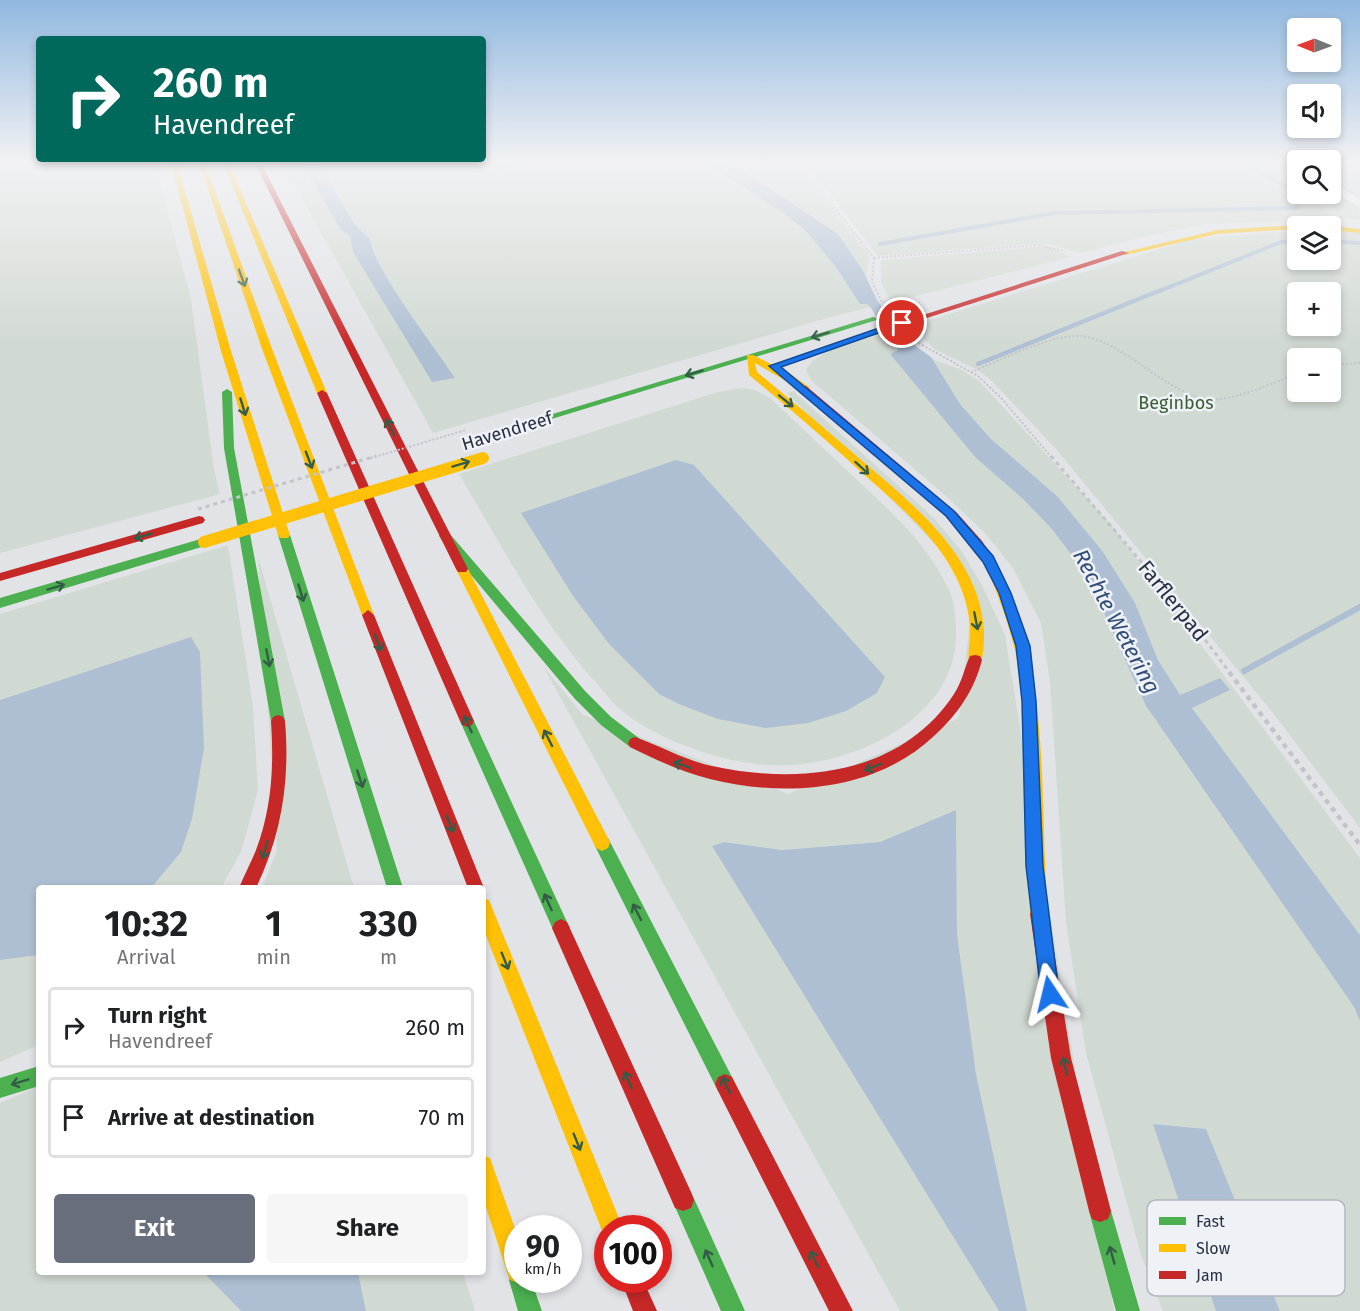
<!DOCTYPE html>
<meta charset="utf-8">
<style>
:root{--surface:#fff;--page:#f6f6f6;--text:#202124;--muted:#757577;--line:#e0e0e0;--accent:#686e7b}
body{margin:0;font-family:"Fira Sans",sans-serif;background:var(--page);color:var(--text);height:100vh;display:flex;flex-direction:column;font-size:22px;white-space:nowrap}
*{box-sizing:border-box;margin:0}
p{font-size:20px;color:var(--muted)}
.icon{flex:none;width:33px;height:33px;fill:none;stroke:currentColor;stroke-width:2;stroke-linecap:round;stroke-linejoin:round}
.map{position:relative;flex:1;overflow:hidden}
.details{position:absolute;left:36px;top:885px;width:450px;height:390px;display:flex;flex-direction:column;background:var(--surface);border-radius:6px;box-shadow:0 3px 9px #0003}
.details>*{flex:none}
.top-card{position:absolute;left:36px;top:36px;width:450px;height:126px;border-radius:6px;box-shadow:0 3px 9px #0003;background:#00695c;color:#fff;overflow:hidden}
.needle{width:39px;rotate:271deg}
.fabs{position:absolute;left:1287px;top:18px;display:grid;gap:12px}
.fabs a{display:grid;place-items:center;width:54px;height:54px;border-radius:6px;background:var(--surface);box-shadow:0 3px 9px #0003;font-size:30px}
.speed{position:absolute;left:504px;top:1215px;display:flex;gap:12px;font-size:30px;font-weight:700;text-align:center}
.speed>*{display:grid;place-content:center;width:78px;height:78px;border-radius:50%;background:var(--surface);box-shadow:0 3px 9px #0003;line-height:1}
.speed small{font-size:15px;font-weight:400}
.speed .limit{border:9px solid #d22;background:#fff;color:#111}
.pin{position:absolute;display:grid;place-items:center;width:51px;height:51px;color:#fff;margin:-26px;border:3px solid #fff;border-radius:50%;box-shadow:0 2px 6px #0007}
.me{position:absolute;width:66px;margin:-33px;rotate:350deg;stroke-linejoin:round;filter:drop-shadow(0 0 4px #0008)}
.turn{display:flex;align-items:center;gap:21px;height:126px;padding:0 18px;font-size:27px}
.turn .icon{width:78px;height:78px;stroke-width:2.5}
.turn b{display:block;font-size:42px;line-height:51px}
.eta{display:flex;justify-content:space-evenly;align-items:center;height:102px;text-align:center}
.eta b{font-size:36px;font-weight:700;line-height:42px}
.cta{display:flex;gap:12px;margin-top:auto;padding:12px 18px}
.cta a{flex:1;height:69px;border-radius:6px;background:var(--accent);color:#fff;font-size:24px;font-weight:700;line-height:69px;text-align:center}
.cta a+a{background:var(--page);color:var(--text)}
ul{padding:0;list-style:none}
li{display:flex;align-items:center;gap:18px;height:81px;margin:0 12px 9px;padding:0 6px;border:3px solid var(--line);border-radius:6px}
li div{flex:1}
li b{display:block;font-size:22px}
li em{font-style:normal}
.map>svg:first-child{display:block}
.green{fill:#d1dad2;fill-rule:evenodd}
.water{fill:#aebfd3}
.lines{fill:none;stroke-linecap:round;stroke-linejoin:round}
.stream-far2{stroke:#aebfd3;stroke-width:4}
.stream-far1{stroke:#aebfd3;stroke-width:4.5}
.stream{stroke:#aebfd3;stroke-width:6}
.street-casing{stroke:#bfc1c5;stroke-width:2}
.path-far2{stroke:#c3c4ca;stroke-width:2;stroke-dasharray:2 2;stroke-linecap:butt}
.path-far1{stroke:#c3c4ca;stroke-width:3;stroke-dasharray:4 4;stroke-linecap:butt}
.path{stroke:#c3c4ca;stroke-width:4.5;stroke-dasharray:5 5;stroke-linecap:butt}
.street{fill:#f1f1f3;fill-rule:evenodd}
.fast{fill:#4caf50;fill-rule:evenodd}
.slow{fill:#ffc107;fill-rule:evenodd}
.jam{fill:#c62828;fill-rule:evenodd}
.path-bridge-far1{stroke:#c3c4ca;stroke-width:2;stroke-dasharray:2 2;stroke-linecap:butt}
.path-bridge{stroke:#c3c4ca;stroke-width:3;stroke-dasharray:4 4;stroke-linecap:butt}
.slow-bridge-far1{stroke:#ffc107;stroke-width:9}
.slow-bridge{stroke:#ffc107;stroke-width:12}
.oneway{stroke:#345c46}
.route{fill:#1a73e8;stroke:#114b97;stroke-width:1.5}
.labels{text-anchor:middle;stroke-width:5;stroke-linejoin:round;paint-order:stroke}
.far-park-label{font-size:18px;fill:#3a5d34;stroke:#eef1f6}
.far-street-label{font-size:18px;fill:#272f41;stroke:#eef1f6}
.street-label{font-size:21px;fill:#272f41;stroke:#eef1f6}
.water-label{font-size:22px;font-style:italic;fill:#304c76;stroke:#eef1f6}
.key{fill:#eef1f6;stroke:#b2b7c0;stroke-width:1.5}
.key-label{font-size:16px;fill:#272f41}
</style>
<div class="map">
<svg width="1360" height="1311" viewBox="0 0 1360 1311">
<rect width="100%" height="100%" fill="#e1e3e7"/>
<path class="green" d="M 57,163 L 155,163 L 191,299 L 214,470 L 220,494 L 0,553 L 0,170 Z
M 282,163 L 302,163 L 341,230 L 350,236 L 353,252 L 432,382 L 454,378 C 435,348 373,269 370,239 L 356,226 L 318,163 L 474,163 L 503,170 L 556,163 L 706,163 L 789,217 L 807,232 L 835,266 L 860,304 L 867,304 L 871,307 L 827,318 L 433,433 Z
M 731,163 L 797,163 L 869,256 L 866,277 L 838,234 Z
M 807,163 L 1272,163 L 1297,172 L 1298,194 C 1311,194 1322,204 1329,216 L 1325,220 L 1207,224 L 1142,237 L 1082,253 L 1047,244 L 1030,244 L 878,256 Z
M 1357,169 L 1360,170 L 1360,201 L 1331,182 L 1331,177 Z
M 1331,188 L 1359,209 L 1360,220 L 1340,217 L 1331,203 L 1318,194 L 1330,194 Z
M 1297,231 L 1298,260 L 1330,260 L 1331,231 L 1360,233 L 1360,828 L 1273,713 L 1056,449 L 991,380 L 976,369 L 936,350 L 910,326 L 1192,239 ZM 1298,292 L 1330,292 L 1330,326 L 1298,326 ZM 1298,358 L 1330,358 L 1330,392 L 1298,392 Z
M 1035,247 L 1050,247 L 1070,257 L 888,303 L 890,300 L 881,283 L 881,262 L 883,260 Z
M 887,333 L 898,350 L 890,354 L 975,457 L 1023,499 L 1051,528 L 1079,566 L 1096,595 L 1146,706 L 1354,1007 L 1360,1021 L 1360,1311 L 1280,1311 L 1206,1129 L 1154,1124 L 1216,1311 L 1163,1311 L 1141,1255 L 1086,1053 L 1066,922 L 1050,682 L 1041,623 L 1013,568 L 985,533 L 946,496 L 812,381 L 806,371 C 812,350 867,339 887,333 Z
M 932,359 L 962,370 L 979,381 L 1113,527 L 1360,858 L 1360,935 L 1192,708 L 1229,690 L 1220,679 L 1180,696 L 1158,660 L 1135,603 L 1057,496 L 991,439 L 960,404 Z
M 742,388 L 755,390 L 770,398 C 798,425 827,451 855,478 C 890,511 929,545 949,590 C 955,603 956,620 956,635 C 956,715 863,760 793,765 C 739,769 665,745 622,711 C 613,704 606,694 598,685 C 541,623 502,546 459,474 L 718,392 ZM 521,513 L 659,694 L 609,644 L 573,596 Z
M 793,391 L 933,517 L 960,549 L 982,585 L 1005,635 L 1114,1311 L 1027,1311 L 976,1074 L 957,934 L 956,810 L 880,842 L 782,850 L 724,842 L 712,846 L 999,1311 L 900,1311 L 543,666 L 583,715 L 788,794 L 959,718 L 974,584 L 787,393 Z
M 228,545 L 253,706 L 258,790 L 241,852 L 221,888 L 151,888 L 181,852 L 191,637 L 0,700 L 0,614 Z
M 258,557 L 354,888 L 262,888 L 277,850 Z
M 39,955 L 39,1045 L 0,1062 L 0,960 Z
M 39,1086 L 39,1272 L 203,1272 L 241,1311 L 0,1311 L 0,1103 Z
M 358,1272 L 463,1272 L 475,1311 L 366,1311 Z"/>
<path class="water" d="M 302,163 L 318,163 L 356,226 L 370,239 C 373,268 436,349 455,378 L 432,382 L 353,252 L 350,236 L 341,230 Z
M 474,163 L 556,163 L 503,170 Z
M 706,163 L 731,163 L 838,234 L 863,271 L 877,300 L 904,338 L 931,357 L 960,404 L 991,439 L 1057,496 L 1103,552 L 1135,603 L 1158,660 L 1180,695 L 1220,678 L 1230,690 L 1192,708 L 1360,935 L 1360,1021 L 1354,1007 L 1146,706 L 1096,595 L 1079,565 L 1051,528 L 1023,499 L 975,457 L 890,354 L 898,350 L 871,308 L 867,304 L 860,304 L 835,266 L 807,232 L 789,217 Z
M 676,460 L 694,465 L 885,677 L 877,693 L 846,711 L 808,723 L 766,728 L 718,719 L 681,705 L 659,694 L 609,644 L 573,596 L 521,513 Z
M 191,637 L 200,652 L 204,748 L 192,819 L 181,852 L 151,888 L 39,888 L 39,955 L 0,960 L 0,700 Z
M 956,810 L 957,934 L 976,1074 L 1027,1311 L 999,1311 L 712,846 L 724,842 L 782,850 L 880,842 Z
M 1153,1124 L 1206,1129 L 1280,1311 L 1216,1311 Z
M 203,1272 L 358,1272 L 366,1311 L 241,1311 Z"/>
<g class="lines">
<path class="stream-far2" d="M 1330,241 L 1360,243
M 880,244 L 1054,213 L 1299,208 L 1285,186 L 1246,163
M 1157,292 L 1281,242 L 1298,241"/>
<path class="stream-far1" d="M 978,364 L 1161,290"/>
<path class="stream" d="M 1244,671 L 1360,607"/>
<g class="street-casing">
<path id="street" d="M 1273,163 L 1298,165 L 1298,172 L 1275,165 Z
M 1330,181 L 1360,199 L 1360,208 L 1330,190 Z"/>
</g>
<path class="path-far2" d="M 799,163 L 874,258
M 0,169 L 40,163
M 489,171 L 515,174 L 574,163
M 1338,172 L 1360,166
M 874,258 L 872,282 L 883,304
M 874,258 L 1036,245 L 1065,251
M 915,341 L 978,376 L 1002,399 L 1052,458
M 1330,365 L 1360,363
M 971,372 C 999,361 1046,337 1075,336 C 1117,334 1163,392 1206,399 C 1230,403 1274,382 1298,374"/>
<path class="path-far1" d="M 1051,456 L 1185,613 L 1230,673"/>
<path class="path" d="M 1229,672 L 1360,845"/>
<use href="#street" class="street"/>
<path class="fast" d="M 873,317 L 880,319 L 476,442 L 468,442 L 467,440 Z
M 227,389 L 232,392 L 234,448 L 285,721 L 283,725 L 278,727 L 273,725 L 271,721 L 224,448 L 222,392 Z
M 284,531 L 290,535 L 403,888 L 387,888 L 278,535 Z
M 445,532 L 449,533 L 585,691 L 611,717 L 640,739 L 642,743 L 640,747 L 635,749 L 630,747 L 601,725 L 575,699 L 441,539 L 439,536 L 441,533 Z
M 204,538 L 208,539 L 210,542 L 208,545 L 0,608 L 0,598 Z
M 467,715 L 472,717 L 474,721 L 567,922 L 570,928 L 567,934 L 561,937 L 555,934 L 460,721 L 462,717 Z
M 602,835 L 608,838 L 732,1077 L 735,1084 L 732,1091 L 725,1094 L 718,1091 L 596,848 L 594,843 L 596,838 Z
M 39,1066 L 39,1086 L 0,1098 L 0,1078 Z
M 683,1189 L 691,1192 L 745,1311 L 721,1311 L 672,1200 L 675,1192 Z
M 1100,1200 L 1108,1203 L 1111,1211 L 1140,1311 L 1116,1311 L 1089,1211 L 1092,1203 Z
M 518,1270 L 518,1280 L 531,1280 L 542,1311 L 518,1311 L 509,1280 L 512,1272 Z"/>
<path class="slow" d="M 171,163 L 177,163 L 231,351 L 290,535 L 288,538 L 280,538 L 278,535 L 221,351 Z
M 199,163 L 205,163 L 271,346 L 374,615 L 373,618 L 368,620 L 362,615 L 261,346 Z
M 223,163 L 229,163 L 327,393 L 325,395 L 317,393 Z
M 1298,225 L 1301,226 L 1298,226 L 1298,229 L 1217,234 L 1125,255 L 1121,253 L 1217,230 Z
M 1327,226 L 1330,226 L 1360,229 L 1360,233 L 1330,230 L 1330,226 Z
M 747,355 L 753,355 L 789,373 L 809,387 L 809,391 C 802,392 766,369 755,363 L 757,372 C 791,400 825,429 859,458 C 911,503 981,556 984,632 C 984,642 984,655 980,664 L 970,664 C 966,655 971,642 970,632 C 970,614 965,596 957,579 C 938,539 903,509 870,480 C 831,444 790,409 749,375 Z
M 993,564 C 1001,566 1003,578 1007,586 C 1051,689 1039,805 1048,914 L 1045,920 L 1039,923 L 1033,920 L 1030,914 C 1025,827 1034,736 1015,650 C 1008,621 998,595 987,568 Z
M 462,565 L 468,569 L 608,838 L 610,843 L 608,848 L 602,851 L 596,848 L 456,569 Z
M 483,898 L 489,900 L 623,1228 L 608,1228 L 608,1237 L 604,1236 L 601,1228 L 483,928 Z
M 483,1155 L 490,1158 L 518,1237 L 518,1280 L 526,1280 L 518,1283 L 510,1280 L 507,1272 L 483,1198 Z"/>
<path class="jam" d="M 255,163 L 261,163 L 468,569 L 466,572 L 458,572 L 456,569 Z
M 1122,251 L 1129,253 L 905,325 L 898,323 Z
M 806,386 L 957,513 L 982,541 L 999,568 L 997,571 L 989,571 L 974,547 L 949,519 L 803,391 L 803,387 Z
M 322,390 L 327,393 L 474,721 L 472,725 L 467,727 L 462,725 L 460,721 L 317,393 Z
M 199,516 L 203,517 L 205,520 L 203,523 L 0,581 L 0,573 Z
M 368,610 L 374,615 L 484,888 L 483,891 L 483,888 L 468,888 L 362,615 Z
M 975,655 L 980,656 L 982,660 C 974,691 957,715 934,736 C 876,791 786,798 710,779 C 682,772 656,760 630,747 L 628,743 L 630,739 L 635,737 C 661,746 684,760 712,766 C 799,785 901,775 954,694 C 962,682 964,669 970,656 Z
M 278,715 L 283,717 L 285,721 C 290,780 282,834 256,888 L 239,888 C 244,875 251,863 256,850 C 272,808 274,765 271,721 L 273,717 Z
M 1039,905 L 1045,908 L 1048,914 L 1071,1058 L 1111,1211 L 1108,1219 L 1100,1222 L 1092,1219 L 1089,1211 L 1051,1058 L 1030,914 L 1033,908 Z
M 561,919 L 567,922 L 691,1192 L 694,1200 L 691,1208 L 683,1211 L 675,1208 L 552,928 L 555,922 Z
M 725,1074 L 732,1077 L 853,1311 L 829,1311 L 718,1091 L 715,1084 L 718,1077 Z
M 621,1280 L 643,1280 L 657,1311 L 633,1311 Z"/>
<path class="path-bridge-far1" d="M 371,458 L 466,430"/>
<path class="path-bridge" d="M 198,509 L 376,456"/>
<path class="slow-bridge-far1" d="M 883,329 L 902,323"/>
<path class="slow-bridge" d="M 204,542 L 483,458"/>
</g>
<defs><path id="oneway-shaft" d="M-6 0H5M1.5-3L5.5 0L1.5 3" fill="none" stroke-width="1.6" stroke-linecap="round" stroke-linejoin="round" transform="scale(1.5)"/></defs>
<g class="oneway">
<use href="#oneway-shaft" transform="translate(242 278) rotate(70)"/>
<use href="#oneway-shaft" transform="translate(820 335) rotate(163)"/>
<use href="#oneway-shaft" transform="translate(694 373) rotate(163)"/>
<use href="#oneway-shaft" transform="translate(786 401) rotate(39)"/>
<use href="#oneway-shaft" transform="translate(243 407) rotate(73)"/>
<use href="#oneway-shaft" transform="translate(390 427) rotate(-117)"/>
<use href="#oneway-shaft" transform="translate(309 460) rotate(69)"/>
<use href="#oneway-shaft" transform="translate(461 464) rotate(-17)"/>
<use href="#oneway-shaft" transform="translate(862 468) rotate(42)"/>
<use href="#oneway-shaft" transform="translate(143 536) rotate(164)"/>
<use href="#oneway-shaft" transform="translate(56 587) rotate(-17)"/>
<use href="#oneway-shaft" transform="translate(301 593) rotate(73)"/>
<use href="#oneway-shaft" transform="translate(976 621) rotate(79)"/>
<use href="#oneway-shaft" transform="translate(378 643) rotate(69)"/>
<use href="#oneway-shaft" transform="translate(268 658) rotate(79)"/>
<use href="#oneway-shaft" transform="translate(468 724) rotate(-114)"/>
<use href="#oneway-shaft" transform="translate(548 738) rotate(-117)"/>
<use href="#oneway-shaft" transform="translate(682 765) rotate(-161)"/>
<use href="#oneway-shaft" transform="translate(873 767) rotate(158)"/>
<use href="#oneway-shaft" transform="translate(360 779) rotate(72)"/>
<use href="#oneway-shaft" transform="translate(450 824) rotate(68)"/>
<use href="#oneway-shaft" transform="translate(265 850) rotate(105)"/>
<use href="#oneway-shaft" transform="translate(548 902) rotate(-114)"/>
<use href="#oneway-shaft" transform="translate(637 912) rotate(-117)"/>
<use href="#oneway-shaft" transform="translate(505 961) rotate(68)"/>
<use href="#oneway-shaft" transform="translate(1065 1066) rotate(-102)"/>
<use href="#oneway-shaft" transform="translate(628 1080) rotate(-114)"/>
<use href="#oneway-shaft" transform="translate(20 1082) rotate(163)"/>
<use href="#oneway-shaft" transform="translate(726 1085) rotate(-117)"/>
<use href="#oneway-shaft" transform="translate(577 1142) rotate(68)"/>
<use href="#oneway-shaft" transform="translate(1112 1255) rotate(-106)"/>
<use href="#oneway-shaft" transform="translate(709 1258) rotate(-114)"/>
<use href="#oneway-shaft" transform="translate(814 1259) rotate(-117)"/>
</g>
<linearGradient id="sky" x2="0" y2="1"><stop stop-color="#91b8e0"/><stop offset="0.47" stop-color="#f2f2f4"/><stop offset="1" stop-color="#f2f2f4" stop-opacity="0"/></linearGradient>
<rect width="1360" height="346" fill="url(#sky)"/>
<path class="route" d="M 899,321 L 907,323 L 781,367 L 954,511 L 993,556 L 1011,593 L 1030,646 L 1036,701 L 1043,866 L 1059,994 L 1056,1000 L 1050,1003 L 1043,1000 L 1041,994 L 1026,866 L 1022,701 L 1016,646 L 999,593 L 983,562 L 946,516 L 769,366 Z"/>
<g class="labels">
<g class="far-park-label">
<text x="1176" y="409">Beginbos</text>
</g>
<g class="far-street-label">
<text transform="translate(507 431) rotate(-17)" y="6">Havendreef</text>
</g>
<g class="street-label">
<text transform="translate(1173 601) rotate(51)" y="7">Farflerpad</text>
</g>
<g class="water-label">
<text transform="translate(1117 621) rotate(62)" y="8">Rechte Wetering</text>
</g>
</g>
<rect x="1147" y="1200" width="198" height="96" rx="9" class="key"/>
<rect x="1159" y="1217" width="27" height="8" fill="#4caf50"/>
<rect x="1159" y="1244" width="27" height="8" fill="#ffc107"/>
<rect x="1159" y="1271" width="27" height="8" fill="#c62828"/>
<g class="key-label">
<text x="1196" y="1227">Fast</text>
<text x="1196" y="1254">Slow</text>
<text x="1196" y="1281">Jam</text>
</g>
</svg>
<div class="fabs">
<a><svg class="needle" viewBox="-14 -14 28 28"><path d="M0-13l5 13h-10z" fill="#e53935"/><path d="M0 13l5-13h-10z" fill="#757577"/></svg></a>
<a><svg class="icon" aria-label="sound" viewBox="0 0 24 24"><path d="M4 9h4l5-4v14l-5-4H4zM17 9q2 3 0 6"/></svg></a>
<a><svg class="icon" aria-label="search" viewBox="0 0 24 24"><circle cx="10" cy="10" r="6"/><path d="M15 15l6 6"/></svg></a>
<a><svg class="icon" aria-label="layers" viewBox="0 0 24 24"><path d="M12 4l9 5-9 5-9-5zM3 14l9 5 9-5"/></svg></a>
<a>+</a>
<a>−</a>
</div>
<div class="speed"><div>90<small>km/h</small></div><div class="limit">100</div></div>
<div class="pin" style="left:902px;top:323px;background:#d93025"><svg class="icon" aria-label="arrive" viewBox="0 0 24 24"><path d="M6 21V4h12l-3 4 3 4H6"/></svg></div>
<svg class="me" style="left:1050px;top:994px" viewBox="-20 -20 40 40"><path d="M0-17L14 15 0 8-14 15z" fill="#1a73e8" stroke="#fff" stroke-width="4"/></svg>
<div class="top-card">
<div class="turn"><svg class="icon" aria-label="right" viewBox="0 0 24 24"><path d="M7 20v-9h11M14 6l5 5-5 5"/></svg><div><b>260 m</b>Havendreef</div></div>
</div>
<section class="details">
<div class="eta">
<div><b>10:32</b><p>Arrival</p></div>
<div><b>1</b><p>min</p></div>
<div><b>330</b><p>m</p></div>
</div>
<ul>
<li><svg class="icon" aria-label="right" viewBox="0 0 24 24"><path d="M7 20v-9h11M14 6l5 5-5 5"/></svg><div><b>Turn right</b><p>Havendreef</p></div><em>260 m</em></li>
<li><svg class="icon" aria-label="arrive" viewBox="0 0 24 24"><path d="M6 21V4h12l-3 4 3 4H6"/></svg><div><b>Arrive at destination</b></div><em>70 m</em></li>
</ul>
<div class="cta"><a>Exit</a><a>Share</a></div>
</section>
</div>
